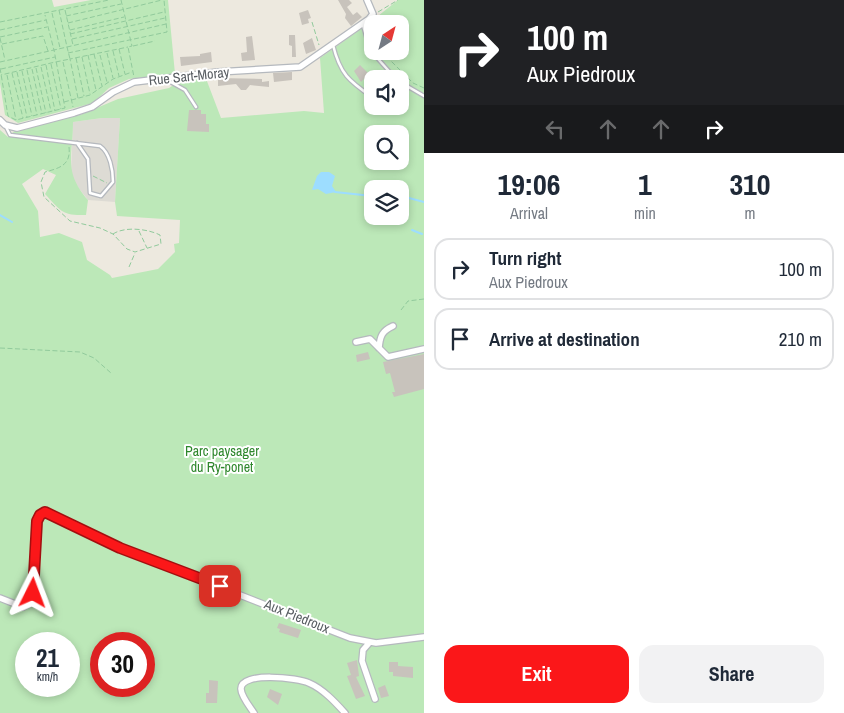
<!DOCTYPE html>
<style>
:root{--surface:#fff;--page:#f2f2f3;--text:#1f2937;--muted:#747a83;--line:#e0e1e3;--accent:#fb1719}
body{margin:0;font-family:"Archivo Narrow",sans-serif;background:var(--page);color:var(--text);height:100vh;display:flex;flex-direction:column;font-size:19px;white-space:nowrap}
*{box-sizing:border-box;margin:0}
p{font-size:16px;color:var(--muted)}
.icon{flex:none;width:28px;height:28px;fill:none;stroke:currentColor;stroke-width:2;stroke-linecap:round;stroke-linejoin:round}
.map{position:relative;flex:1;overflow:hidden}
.side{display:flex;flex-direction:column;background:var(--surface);width:420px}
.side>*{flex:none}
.guide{background:#202124;color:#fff;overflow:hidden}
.needle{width:32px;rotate:36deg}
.buttons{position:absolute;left:364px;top:15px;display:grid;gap:10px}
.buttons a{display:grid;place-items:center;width:45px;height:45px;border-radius:10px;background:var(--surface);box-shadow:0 2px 8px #0003;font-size:25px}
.speed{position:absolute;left:15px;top:632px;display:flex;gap:10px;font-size:25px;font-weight:700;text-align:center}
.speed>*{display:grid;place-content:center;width:65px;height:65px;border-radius:50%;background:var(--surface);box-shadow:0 2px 8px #0003;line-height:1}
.speed small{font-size:12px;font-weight:400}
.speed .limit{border:8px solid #d22;background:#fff;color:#111}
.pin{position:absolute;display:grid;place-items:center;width:42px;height:42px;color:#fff;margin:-21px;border-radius:10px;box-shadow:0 2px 8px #0006}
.me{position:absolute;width:55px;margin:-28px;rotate:3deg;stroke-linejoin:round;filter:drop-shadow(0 0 4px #0008)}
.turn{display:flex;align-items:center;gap:18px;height:105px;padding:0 20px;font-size:22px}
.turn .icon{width:65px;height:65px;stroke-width:2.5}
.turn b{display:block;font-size:35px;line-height:42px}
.lanes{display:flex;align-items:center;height:48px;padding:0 20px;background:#0003;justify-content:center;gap:25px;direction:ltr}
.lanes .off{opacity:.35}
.eta{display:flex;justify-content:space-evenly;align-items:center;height:85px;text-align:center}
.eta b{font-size:30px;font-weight:800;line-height:35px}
.primary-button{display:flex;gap:10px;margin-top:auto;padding:10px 20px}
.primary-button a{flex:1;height:58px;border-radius:15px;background:var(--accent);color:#fff;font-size:20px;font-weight:800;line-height:58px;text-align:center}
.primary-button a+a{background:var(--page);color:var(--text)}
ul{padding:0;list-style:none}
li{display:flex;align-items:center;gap:15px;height:62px;margin:0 10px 8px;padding:0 10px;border:2px solid var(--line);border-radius:15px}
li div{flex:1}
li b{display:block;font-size:19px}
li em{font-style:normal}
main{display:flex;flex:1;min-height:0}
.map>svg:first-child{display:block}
.industrial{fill:#dddbd4}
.green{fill:#bce8b8;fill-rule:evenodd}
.water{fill:#9dddff}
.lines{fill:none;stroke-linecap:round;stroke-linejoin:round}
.stream{stroke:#9dddff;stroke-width:2}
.building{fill:#c8c3bc}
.service-casing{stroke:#b5b9be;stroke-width:5}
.minor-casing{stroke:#b5b9be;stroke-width:8}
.path{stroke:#91ca9c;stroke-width:1;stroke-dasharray:5 2.5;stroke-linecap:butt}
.service{stroke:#fff;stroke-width:2.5}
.minor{stroke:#fff;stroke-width:5.5}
.route-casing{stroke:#a30f10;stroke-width:12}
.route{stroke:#fb1719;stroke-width:9}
.labels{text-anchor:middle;stroke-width:4;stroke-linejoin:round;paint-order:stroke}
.street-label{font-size:14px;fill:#585d62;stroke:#fff}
.park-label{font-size:14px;fill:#2e872c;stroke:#fff}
</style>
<main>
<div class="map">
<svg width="424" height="713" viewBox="0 0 424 713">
<rect width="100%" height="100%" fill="#ede9df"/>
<path class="industrial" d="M 102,118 L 120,118 L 115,202 L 88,200 L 74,182 L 71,172 L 73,122 Z"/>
<path class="green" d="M 0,0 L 52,0 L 54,7 L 91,0 L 168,0 L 175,74 L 129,79 L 109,88 L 93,103 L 18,123 L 5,115 L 0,83 Z
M 398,0 L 424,0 L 424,713 L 0,713 L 0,130 L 8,137 L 16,130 L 80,115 L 118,99 L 169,88 L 178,82 L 205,76 L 221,118 L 304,111 L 324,113 L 320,58 L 368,24 ZM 372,24 L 400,24 L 400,51 L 372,51 ZM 372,79 L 400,79 L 400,106 L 372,106 ZM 102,118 L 120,118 L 115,202 L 117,216 L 180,220 L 179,243 L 174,244 L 175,252 L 158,269 L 112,278 L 110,275 L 87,260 L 82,242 L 59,233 L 40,237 L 38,211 L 22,184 L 43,169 L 56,175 L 45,194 C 61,211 62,216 86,215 L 88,200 C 63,171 73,157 73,122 ZM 372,134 L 400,134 L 400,161 L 372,161 ZM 372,189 L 400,189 L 400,216 L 372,216 ZM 26,644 L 69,644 L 69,686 L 26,686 ZM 101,644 L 144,644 L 144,686 L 101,686 Z"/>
<path class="water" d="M 321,172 L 329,172 L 335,176 L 332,186 L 336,192 L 326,194 L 318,189 L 312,190 L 317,176 Z"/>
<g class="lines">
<path class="stream" d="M 335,192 L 372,196
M 400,203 L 409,198 L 424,202
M 0,215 L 12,222
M 412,230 L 422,234"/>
</g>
<path class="building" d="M 338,0 L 349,0 L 352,3 L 347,7 L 353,15 L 357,12 L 362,17 L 351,26 L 345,18 L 346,14 Z
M 308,10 L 311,18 L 308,19 L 309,23 L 302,25 L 299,13 Z
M 289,35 L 295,35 L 296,57 L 292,57 L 292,46 L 289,45 Z
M 252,36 L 255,60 L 242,61 L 241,53 L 247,52 L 246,37 Z
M 312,38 L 316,50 L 306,54 L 303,43 Z
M 211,52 L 212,62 L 181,66 L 180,57 L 200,56 L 200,54 Z
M 360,65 L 369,74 L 361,82 L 354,71 Z
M 292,72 L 292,80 L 274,82 L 273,73 Z
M 218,78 L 262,79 L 262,82 L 269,81 L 269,87 L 250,85 L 246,90 L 241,90 L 236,84 L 218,86 Z
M 189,110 L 201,110 L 201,114 L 206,114 L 206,124 L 209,124 L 209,132 L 187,131 Z
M 368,352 L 370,359 L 357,362 L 356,355 Z
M 424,354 L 424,389 L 394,397 L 392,392 L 395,392 L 390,373 L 386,374 L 383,362 Z
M 279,623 L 301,630 L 298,638 L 279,632 L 280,629 L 277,628 Z
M 357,660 L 359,676 L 356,677 L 365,696 L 356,699 L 347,676 L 351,675 L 347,663 Z
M 389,662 L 398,662 L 398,666 L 413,667 L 413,678 L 393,676 L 393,672 L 389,672 Z
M 209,680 L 218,681 L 217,703 L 206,703 L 206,693 L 209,693 Z
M 385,685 L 389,696 L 381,698 L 378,688 Z
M 270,689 L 282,694 L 278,705 L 267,697 Z"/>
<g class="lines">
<g class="service-casing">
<path id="service" d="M 363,25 L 370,50 L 396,79
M 333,45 C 340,74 349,81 372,97
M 167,80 L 185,90 L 196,107
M 400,82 L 424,96
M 5,125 L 10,135 L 100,146 C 110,153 113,170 113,182 L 101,196 L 90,193 L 88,159 L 77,143"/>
</g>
<g class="minor-casing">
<path id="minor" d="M 0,120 L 5,125 L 17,128 L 74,113 L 92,107 L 113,92 L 134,82 L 218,72 L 300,67 L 369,19 L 373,14 L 367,0
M 356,342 L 370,339 L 388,357 L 424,349
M 379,348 C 380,336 382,331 393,326
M 0,598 L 23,607 L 30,603 L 37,521 L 40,515 L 45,512 L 120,548 L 350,638 L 376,643 L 424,637
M 370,642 L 363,650 L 362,661 L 375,699
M 254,713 C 250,707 241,696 241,689 C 240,671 299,678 309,683 C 323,689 335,702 345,713"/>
</g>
<path class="path" d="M 121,0 L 132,46 L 128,47 L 134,77
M 59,10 L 67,47 L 166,24
M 65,10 L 73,45
M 378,12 L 398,0
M 52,13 L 60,48
M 66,16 L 121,4
M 0,22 L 109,0
M 312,22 L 319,45
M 68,23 L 162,0
M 0,30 L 46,20
M 70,30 L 124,17
M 70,34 L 164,12
M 0,37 L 47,27
M 0,38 L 5,60
M 72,39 L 165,18
M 2,44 L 43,36 L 48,51
M 133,46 L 155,41
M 119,49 L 125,74
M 113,51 L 119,76
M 381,51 L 413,83 L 424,88
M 68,53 L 167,32 L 164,0
M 107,53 L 113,78
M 94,54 L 102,86
M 88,55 L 96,90
M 100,55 L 107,82
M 82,57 L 90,94
M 76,58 L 84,96
M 0,62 L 54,50 L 45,15
M 63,62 L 73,107
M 51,64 L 61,109
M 46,65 L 55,111
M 41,67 L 51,111
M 0,68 L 8,116 L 16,120 L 65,108 L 54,50 L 67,47 L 70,59 L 51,63 L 1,75
M 36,68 L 46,113
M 1,69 L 55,57
M 32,69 L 42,114
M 27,70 L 37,115
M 22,71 L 32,116
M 17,72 L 27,117
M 12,73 L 23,118
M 7,75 L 16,120
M 78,98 L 70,59 L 128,47
M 64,102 L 90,95 L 113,79 L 132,72
M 69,147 C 71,165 60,168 45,172 L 41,182 L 44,197 L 70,221 L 100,228 L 113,234 L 127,249 L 135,252 L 161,244 L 160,235 C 148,229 125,226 113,234
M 93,176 L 107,183
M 139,231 L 147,248
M 129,267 L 135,253
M 401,310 L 408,301 L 424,299
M 0,348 L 80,352 L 94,358 L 111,373"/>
<use href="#service" class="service"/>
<use href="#minor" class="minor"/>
</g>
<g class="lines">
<g class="route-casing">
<path id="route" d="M 33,593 L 37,521 L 40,515 L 45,512 L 120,548 L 220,586"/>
</g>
<use href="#route" class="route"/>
</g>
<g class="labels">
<g class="street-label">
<text transform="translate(189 76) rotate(-6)" y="5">Rue Sart-Moray</text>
<text transform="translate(297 616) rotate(22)" y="5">Aux Piedroux</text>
</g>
<g class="park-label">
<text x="222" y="456">Parc paysager<tspan x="222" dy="16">du Ry-ponet</tspan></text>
</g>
</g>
</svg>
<div class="buttons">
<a><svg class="needle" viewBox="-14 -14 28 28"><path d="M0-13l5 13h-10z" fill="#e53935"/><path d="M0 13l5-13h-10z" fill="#747a83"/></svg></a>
<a><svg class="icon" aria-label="sound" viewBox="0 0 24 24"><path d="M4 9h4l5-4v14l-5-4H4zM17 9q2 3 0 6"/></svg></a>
<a><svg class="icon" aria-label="search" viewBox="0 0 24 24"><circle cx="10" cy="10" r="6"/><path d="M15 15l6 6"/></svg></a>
<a><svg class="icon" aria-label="layers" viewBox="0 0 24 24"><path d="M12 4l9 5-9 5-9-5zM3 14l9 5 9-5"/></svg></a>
</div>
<div class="speed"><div>21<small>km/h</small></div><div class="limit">30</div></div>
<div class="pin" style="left:220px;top:586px;background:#d93025"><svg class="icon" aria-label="arrive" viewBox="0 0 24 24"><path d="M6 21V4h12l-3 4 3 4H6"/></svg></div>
<svg class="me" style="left:33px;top:593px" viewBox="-20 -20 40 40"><path d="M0-17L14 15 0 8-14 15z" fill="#fb1719" stroke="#fff" stroke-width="4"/></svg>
</div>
<section class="side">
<div class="guide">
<div class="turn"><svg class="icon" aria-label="right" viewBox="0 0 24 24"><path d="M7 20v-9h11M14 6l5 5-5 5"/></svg><div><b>100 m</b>Aux Piedroux</div></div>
<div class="lanes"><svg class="icon off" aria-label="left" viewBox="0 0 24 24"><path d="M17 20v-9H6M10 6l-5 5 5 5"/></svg><svg class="icon off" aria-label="ahead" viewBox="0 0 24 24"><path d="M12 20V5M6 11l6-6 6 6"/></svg><svg class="icon off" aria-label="ahead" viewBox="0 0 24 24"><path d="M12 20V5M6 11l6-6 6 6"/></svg><svg class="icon" aria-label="right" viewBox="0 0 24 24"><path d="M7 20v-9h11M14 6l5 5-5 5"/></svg></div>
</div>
<div class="eta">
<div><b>19:06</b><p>Arrival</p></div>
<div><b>1</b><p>min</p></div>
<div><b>310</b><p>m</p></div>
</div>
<ul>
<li><svg class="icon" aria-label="right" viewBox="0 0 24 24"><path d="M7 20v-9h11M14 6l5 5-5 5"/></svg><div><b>Turn right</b><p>Aux Piedroux</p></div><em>100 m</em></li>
<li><svg class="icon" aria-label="arrive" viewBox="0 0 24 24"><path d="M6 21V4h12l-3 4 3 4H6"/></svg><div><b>Arrive at destination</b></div><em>210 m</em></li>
</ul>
<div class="primary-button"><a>Exit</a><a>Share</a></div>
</section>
</main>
